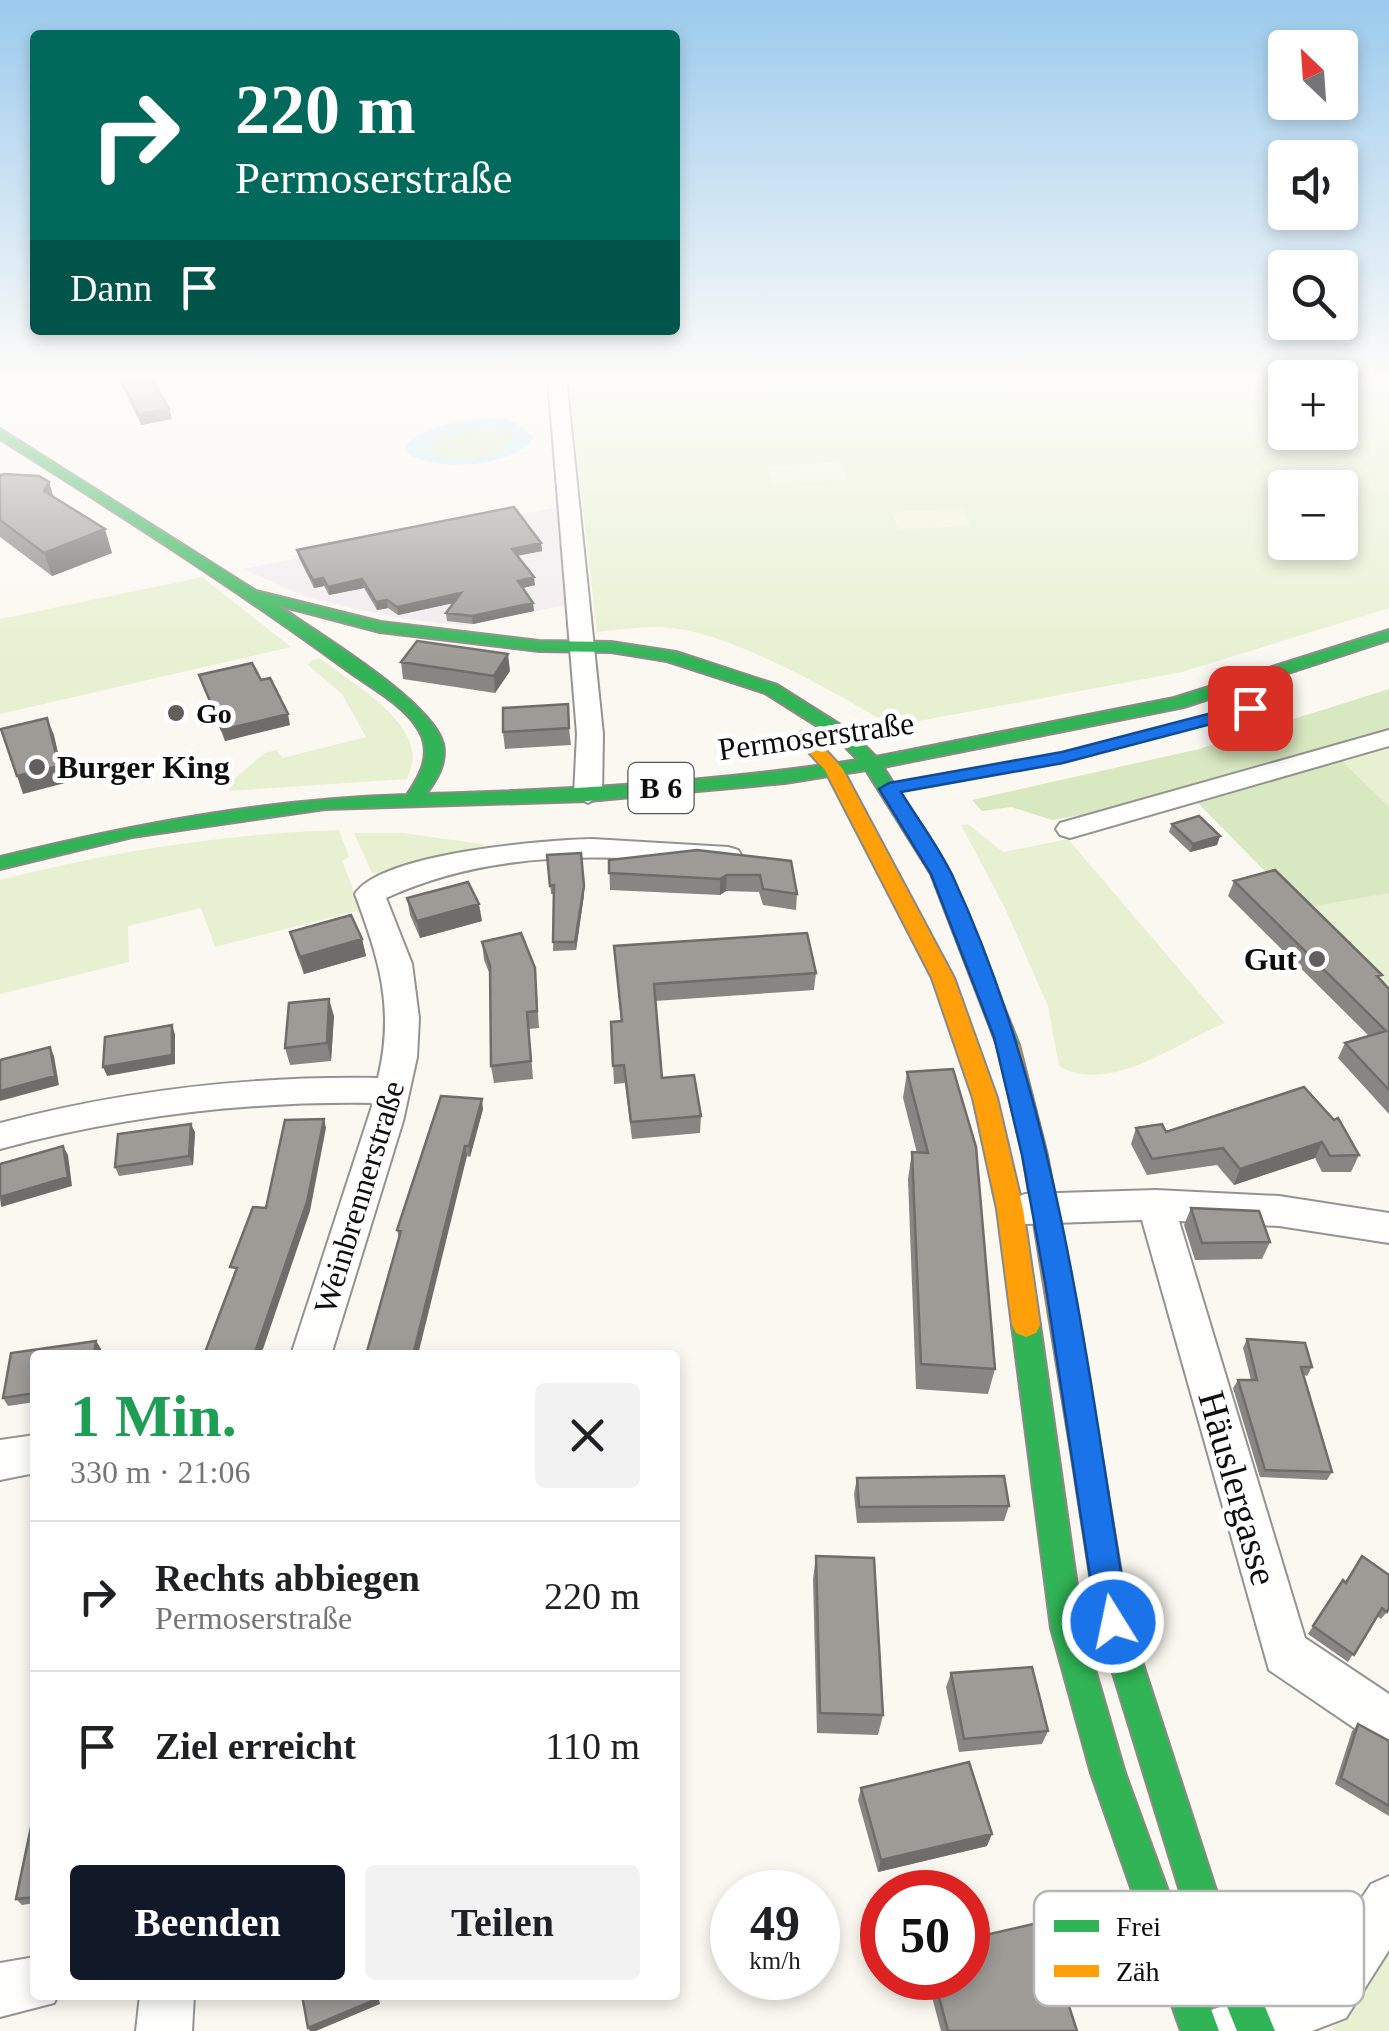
<!DOCTYPE html>
<html lang="de">
<meta charset="utf-8">
<style>
:root{--surface:#fff;--page:#f2f2f2;--text:#202124;--muted:#757577;--line:#e0e0e0;--accent:#111827}
body{margin:0;font-family:"Times New Roman",serif;background:var(--page);color:var(--text);height:100vh;display:flex;flex-direction:column;font-size:38px;white-space:nowrap}
*{box-sizing:border-box;margin:0}
p{font-size:32px;color:var(--muted)}
.icon{flex:none;width:55px;height:55px;fill:none;stroke:currentColor;stroke-width:2;stroke-linecap:round;stroke-linejoin:round}
.map{position:relative;flex:1;overflow:hidden}
.details{position:absolute;left:30px;top:1350px;width:650px;height:650px;display:flex;flex-direction:column;background:var(--surface);border-radius:10px;box-shadow:0 5px 15px #0003}
.details>*{flex:none}
.top-card{position:absolute;left:30px;top:30px;width:650px;height:305px;border-radius:10px;box-shadow:0 5px 15px #0003;background:#00695c;color:#fff;overflow:hidden}
.needle{width:65px;rotate:335deg}
.buttons{position:absolute;left:1268px;top:30px;display:grid;gap:20px}
.buttons a{display:grid;place-items:center;width:90px;height:90px;border-radius:10px;background:var(--surface);box-shadow:0 5px 15px #0003;font-size:50px}
.speed{position:absolute;left:710px;top:1870px;display:flex;gap:20px;font-size:50px;font-weight:700;text-align:center}
.speed>*{display:grid;place-content:center;width:130px;height:130px;border-radius:50%;background:var(--surface);box-shadow:0 5px 15px #0003;line-height:1}
.speed small{font-size:25px;font-weight:400}
.speed .limit{border:15px solid #d22;background:#fff;color:#111}
.pin{position:absolute;display:grid;place-items:center;width:85px;height:85px;color:#fff;margin:-42px;border-radius:20px;box-shadow:0 5px 15px #0006}
.me{position:absolute;width:110px;margin:-55px;rotate:350deg;stroke-linejoin:round;filter:drop-shadow(0 0 8px #0008)}
.turn{display:flex;align-items:center;gap:35px;height:210px;padding:0 40px;font-size:45px}
.turn .icon{width:130px;height:130px;stroke-width:2.5}
.turn b{display:block;font-size:70px;line-height:85px}
.then{display:flex;align-items:center;height:95px;padding:0 40px;background:#0003;gap:20px;font-size:38px}
.round{display:grid;place-items:center;flex:none;width:105px;height:105px;border-radius:10px;background:var(--page)}
.head{display:flex;align-items:center;justify-content:space-between;height:170px;padding:0 40px}
h1{font-size:60px;font-weight:600;line-height:75px;color:#1e9e55}
.cta{display:flex;gap:20px;margin-top:auto;padding:20px 40px}
.cta a{flex:1;height:115px;border-radius:10px;background:var(--accent);color:#fff;font-size:40px;font-weight:600;line-height:115px;text-align:center}
.cta a+a{background:var(--page);color:var(--text)}
ul{padding:0;list-style:none}
li{display:flex;align-items:center;gap:30px;height:150px;padding:0 40px;border-top:2px solid var(--line)}
li div{flex:1}
li b{display:block;font-size:38px}
li em{font-style:normal}
.map>svg:first-child{display:block}
.industrial{fill:#f2ebee}
.green{fill:#e7f0d1;fill-rule:evenodd}
.forest{fill:#d8e8c0}
.pitch{fill:#f0f4db}
.water{fill:#c8eaf4;fill-rule:evenodd}
.lines{fill:none;stroke-linecap:round;stroke-linejoin:round}
.street-casing{stroke:#949390;stroke-width:4}
.fast-casing{stroke:#8b8986;stroke-width:4}
.slow-casing{stroke:#8b8986;stroke-width:4}
.street{fill:#fefefd;fill-rule:evenodd}
.fast{fill:#30b455;fill-rule:evenodd}
.slow{fill:#ff9f0a;fill-rule:evenodd}
.wall{fill:#888582}
.shaded-wall{fill:#6f6c6a}
.building{fill:#9e9b97;stroke:#6f6c6a;stroke-width:2.5}
.route{fill:#1a73e8;stroke:#114b97;stroke-width:2.5}
.poi-dot{fill:#605f5d;stroke:#fff;stroke-width:4}
.labels{text-anchor:middle;stroke-width:10;stroke-linejoin:round;paint-order:stroke}
.far-poi-label{font-size:28px;font-weight:bold;fill:#0d0d0d;stroke:#fff;text-anchor:start}
.shield{fill:#fff;stroke:#565656;stroke-width:2.5}
.shield-label{font-size:30px;font-weight:bold;fill:#0d0d0d}
.street-label{font-size:32px;fill:#0d0d0d;stroke:#fff}
.poi-label{font-size:32px;font-weight:bold;fill:#0d0d0d;stroke:#fff;text-anchor:start}
.near-street-label{font-size:38px;fill:#0d0d0d;stroke:#fff}
.key{fill:#fff;stroke:#b6b6b6;stroke-width:2.5}
.key-label{font-size:28px;fill:#0d0d0d}
</style>
<div class="map">
<svg width="1389" height="2031" viewBox="0 0 1389 2031">
<rect width="100%" height="100%" fill="#fbf8f1"/>
<path class="industrial" d="M 557,507 L 565,605 L 465,626 L 392,617 L 307,597 L 243,569 Z"/>
<path class="green" d="M 568,378 L 1285,378 L 1285,432 L 1340,432 L 1340,378 L 1389,378 L 1389,608 L 1182,672 L 892,726 C 834,692 725,628 659,627 C 638,627 617,630 597,632 ZM 1285,488 L 1340,488 L 1340,542 L 1285,542 Z
M 202,577 L 291,647 L 0,714 L 0,619 Z
M 321,659 C 350,682 410,715 413,756 C 413,764 409,772 407,779 L 229,791 L 230,782 L 265,753 L 277,750 L 282,758 L 366,737 L 342,694 L 308,665 L 312,660 Z
M 1389,748 L 1389,999 L 1198,803 Z
M 968,824 L 1003,852 L 1068,839 L 1225,1023 C 1178,1042 1108,1096 1059,1066 L 1048,1006 L 1004,906 L 961,825 Z
M 339,830 L 349,857 L 342,861 L 361,909 L 356,911 L 215,947 L 201,908 L 128,926 L 129,962 L 0,994 L 0,880 C 112,851 223,834 339,830 Z
M 354,833 L 402,833 L 483,844 L 481,854 L 390,875 L 372,873 Z
M 1389,1938 L 1389,2031 L 1333,2031 L 1332,2030 Z"/>
<path class="forest" d="M 481,429 L 508,431 L 515,436 C 498,461 458,462 432,451 L 433,442 Z
M 1389,689 L 1389,730 L 1110,810 L 1052,820 L 1011,807 L 982,811 L 972,800 L 1199,749 Z
M 1342,761 L 1389,807 L 1389,893 L 1302,908 L 1198,803 Z"/>
<path class="pitch" d="M 840,462 L 847,480 L 773,484 L 767,466 Z
M 962,509 L 970,526 L 898,529 L 891,512 Z"/>
<path class="water" d="M 494,418 C 510,419 523,425 533,437 L 529,445 C 498,467 444,471 410,455 L 405,447 C 420,423 468,421 494,418 ZM 481,429 L 508,431 L 515,436 C 498,461 458,462 432,451 L 433,442 Z"/>
<g class="lines">
<g class="street-casing">
<path id="street" d="M 548,378 L 566,378 L 603,734 L 602,795 L 588,803 L 574,795 L 577,734 Z
M 1389,730 L 1389,746 L 1070,838 L 1060,835 L 1056,829 L 1060,823 Z
M 592,839 L 728,847 L 738,850 L 742,856 L 738,862 L 728,865 C 612,854 494,848 386,898 L 412,964 L 419,1018 L 417,1057 L 403,1121 L 331,1355 L 291,1355 L 373,1103 C 246,1101 122,1116 0,1149 L 0,1123 C 125,1090 250,1076 378,1078 C 395,1008 379,959 355,894 C 381,853 545,840 592,839 Z
M 1156,1190 L 1279,1196 L 1389,1213 L 1389,1243 L 1279,1226 L 1179,1221 L 1305,1638 L 1389,1694 L 1389,1747 L 1372,1740 L 1269,1670 L 1142,1220 L 1025,1224 L 1012,1219 L 1007,1209 L 1012,1199 L 1025,1194 Z
M 35,1435 L 35,1473 L 0,1480 L 0,1440 Z
M 1389,1876 L 1389,1950 L 1346,2018 L 1312,2031 L 1200,2031 L 1208,2011 L 1309,1977 L 1371,1884 Z
M 35,1957 L 35,1995 L 58,1995 L 54,2003 L 0,2017 L 0,1963 Z
M 140,1995 L 194,1995 L 192,2031 L 136,2031 Z"/>
</g>
<g class="fast-casing">
<path id="fast" d="M 0,429 L 256,591 L 381,622 L 539,641 L 611,642 L 676,652 L 777,685 L 850,731 L 876,757 L 1174,698 L 1389,630 L 1389,640 L 1184,707 L 883,767 L 951,874 L 1019,1045 L 1008,1053 L 997,1045 L 931,874 L 866,770 L 785,783 L 588,801 L 325,809 L 132,837 L 0,869 L 0,857 C 134,824 268,799 407,795 C 420,776 432,755 420,732 C 405,704 369,687 344,668 C 233,587 117,513 0,439 ZM 277,605 L 380,632 L 539,651 L 611,652 L 667,661 L 765,693 L 838,739 L 858,760 C 715,782 571,790 426,794 C 437,779 447,763 443,744 C 433,702 316,632 277,605 Z
M 1026,1313 L 1036,1317 L 1040,1325 L 1083,1628 L 1125,1773 L 1219,2031 L 1181,2031 L 1091,1773 L 1051,1628 L 1012,1325 L 1016,1317 Z
M 1088,1450 L 1098,1454 L 1103,1464 L 1129,1621 L 1215,1887 L 1275,2031 L 1237,2031 L 1179,1888 L 1097,1621 L 1073,1464 L 1078,1454 Z"/>
</g>
<g class="slow-casing">
<path id="slow" d="M 803,731 L 809,732 L 842,768 L 954,978 L 997,1098 L 1023,1209 L 1040,1325 L 1036,1333 L 1026,1337 L 1016,1333 L 1012,1325 L 997,1209 L 973,1098 L 932,978 L 825,770 L 794,736 Z
M 1008,1037 L 1019,1045 L 1047,1155 L 1103,1464 L 1098,1474 L 1088,1478 L 1078,1474 L 1073,1464 L 1023,1155 L 997,1045 Z"/>
</g>
<use href="#street" class="street"/>
<use href="#fast" class="fast"/>
<use href="#slow" class="slow"/>
</g>
<path class="wall" d="M 118,378 L 176,378 L 154,382 L 169,409 L 172,419 L 141,425 Z
M 0,475 L 49,482 L 53,497 L 112,553 L 52,576 L 0,537 Z
M 541,543 L 542,551 L 518,556 L 535,585 L 523,588 L 534,611 L 473,624 L 447,621 L 446,613 L 454,603 L 398,615 L 388,608 L 377,610 L 364,588 L 329,595 L 324,586 L 314,588 L 299,558 L 297,550 Z
M 401,662 L 510,671 L 495,693 L 403,679 Z
M 199,675 L 261,680 L 290,725 L 225,741 Z
M 569,728 L 571,745 L 505,749 L 503,732 Z
M 1172,824 L 1220,836 L 1217,845 L 1190,852 L 1169,832 Z
M 547,855 L 584,895 L 576,950 L 553,951 L 554,894 L 551,894 Z
M 609,860 L 791,861 L 797,894 L 796,910 L 763,905 L 759,892 L 726,891 L 720,895 L 610,890 Z
M 1234,881 L 1380,980 L 1389,989 L 1389,1114 L 1338,1058 L 1345,1043 L 1369,1036 L 1228,896 Z
M 407,898 L 482,921 L 420,938 L 410,915 Z
M 290,932 L 362,939 L 366,956 L 304,974 L 295,950 Z
M 482,942 L 535,968 L 539,1028 L 529,1029 L 533,1079 L 494,1083 L 491,1066 L 491,977 L 484,960 Z
M 614,946 L 816,973 L 814,990 L 655,1001 L 662,1078 L 701,1116 L 700,1133 L 632,1139 L 625,1083 L 614,1084 L 611,1022 L 621,1021 Z
M 334,1016 L 331,1061 L 290,1065 L 285,1048 Z
M 907,1072 L 995,1369 L 988,1394 L 916,1389 L 908,1179 L 912,1152 L 917,1153 L 903,1098 Z
M 1304,1087 L 1359,1155 L 1351,1172 L 1322,1172 L 1315,1158 L 1234,1185 L 1217,1165 L 1147,1175 L 1131,1144 L 1136,1128 L 1166,1132 Z
M 483,1109 L 470,1157 L 467,1156 L 399,1238 L 397,1230 Z
M 195,1132 L 193,1165 L 119,1176 L 115,1167 Z
M 1191,1208 L 1270,1242 L 1262,1259 L 1195,1260 L 1184,1225 Z
M 1247,1339 L 1312,1367 L 1307,1376 L 1304,1375 L 1332,1472 L 1327,1480 L 1260,1477 L 1233,1388 L 1238,1380 L 1251,1380 L 1243,1348 Z
M 96,1341 L 101,1349 L 100,1355 L 35,1355 L 35,1402 L 8,1406 L 3,1398 L 11,1353 Z
M 857,1478 L 1009,1506 L 1004,1521 L 857,1523 L 854,1494 Z
M 816,1556 L 883,1715 L 878,1735 L 817,1733 L 813,1579 Z
M 1362,1556 L 1387,1612 L 1381,1619 L 1377,1616 L 1348,1662 L 1308,1634 L 1338,1587 L 1345,1582 Z
M 951,1673 L 1048,1731 L 1042,1744 L 959,1752 L 946,1687 Z
M 1358,1724 L 1389,1741 L 1389,1816 L 1335,1784 L 1352,1731 Z
M 861,1788 L 987,1846 L 878,1872 L 858,1800 Z
M 35,1826 L 35,1903 L 22,1905 L 16,1899 Z
M 927,1978 L 968,1978 L 1077,2031 L 941,2031 Z"/>
<path class="shaded-wall" d="M 150,378 L 176,378 L 151,382 Z
M 169,409 L 172,419 L 141,425 L 138,414 Z
M 49,482 L 56,505 L 44,491 Z
M 105,529 L 112,553 L 52,576 L 44,553 Z
M 541,543 L 542,551 L 513,556 L 512,549 Z
M 534,577 L 535,585 L 518,589 L 518,581 Z
M 323,578 L 324,586 L 314,588 L 313,580 Z
M 362,579 L 364,588 L 329,595 L 328,587 Z
M 461,593 L 462,601 L 398,615 L 397,607 Z
M 387,600 L 388,608 L 377,610 L 376,602 Z
M 533,603 L 534,611 L 473,624 L 472,616 Z
M 508,654 L 510,671 L 495,693 L 494,676 Z
M 288,714 L 290,725 L 225,741 L 222,730 Z
M 47,718 L 54,735 L 65,783 L 23,794 L 17,776 Z
M 1220,836 L 1217,845 L 1190,852 L 1193,844 Z
M 727,875 L 726,891 L 720,895 L 720,879 Z
M 584,886 L 584,895 L 576,950 L 575,942 Z
M 479,904 L 482,921 L 420,938 L 417,921 Z
M 362,939 L 366,956 L 304,974 L 300,957 Z
M 329,999 L 334,1016 L 331,1061 L 327,1043 Z
M 172,1025 L 175,1034 L 175,1064 L 107,1076 L 103,1067 Z
M 50,1047 L 54,1056 L 59,1085 L 0,1101 L 0,1091 Z
M 482,1099 L 483,1109 L 470,1157 L 469,1146 Z
M 324,1119 L 326,1128 L 310,1211 L 261,1355 L 254,1355 Z
M 191,1124 L 195,1132 L 193,1165 L 189,1156 Z
M 1322,1142 L 1315,1158 L 1234,1185 L 1240,1169 Z
M 63,1146 L 68,1155 L 72,1186 L 1,1207 L 0,1197 Z
M 465,1146 L 467,1156 L 418,1355 L 413,1355 Z
M 96,1341 L 101,1349 L 100,1355 L 94,1355 Z
M 992,1834 L 987,1846 L 878,1872 L 881,1860 Z
M 376,1995 L 378,1995 L 380,2004 L 316,2031 L 310,2031 L 308,2028 Z"/>
<path class="building" d="M 120,378 L 152,378 L 169,409 L 138,414 Z
M 5,474 L 39,476 L 49,482 L 44,491 L 105,529 L 44,553 L 0,520 L 0,475 Z
M 514,507 L 541,543 L 512,549 L 534,577 L 518,581 L 533,603 L 472,616 L 446,613 L 461,593 L 397,607 L 387,600 L 376,602 L 362,579 L 328,587 L 323,578 L 313,580 L 297,550 Z
M 417,641 L 508,654 L 494,676 L 401,662 Z
M 252,663 L 261,680 L 270,678 L 288,714 L 222,730 L 199,675 Z
M 568,704 L 569,728 L 503,732 L 503,708 Z
M 47,718 L 59,766 L 17,776 L 1,729 Z
M 1199,816 L 1220,836 L 1193,844 L 1172,824 Z
M 697,850 L 791,861 L 797,894 L 763,889 L 760,875 L 727,875 L 720,879 L 609,873 L 609,860 Z
M 581,853 L 584,886 L 575,942 L 553,942 L 554,885 L 550,886 L 547,855 Z
M 1275,870 L 1382,975 L 1377,976 L 1389,989 L 1389,1090 L 1345,1043 L 1386,1031 L 1234,881 Z
M 468,882 L 479,904 L 417,921 L 407,898 Z
M 351,915 L 362,939 L 300,957 L 290,932 Z
M 521,933 L 535,968 L 537,1011 L 527,1012 L 531,1061 L 491,1066 L 490,966 L 482,942 Z
M 807,933 L 816,973 L 654,984 L 662,1078 L 694,1075 L 701,1116 L 631,1122 L 624,1065 L 613,1066 L 611,1022 L 622,1021 L 614,946 Z
M 329,999 L 327,1043 L 285,1048 L 289,1003 Z
M 172,1025 L 172,1055 L 103,1067 L 105,1037 Z
M 50,1047 L 55,1076 L 0,1091 L 0,1060 Z
M 953,1069 L 976,1147 L 995,1369 L 921,1364 L 912,1152 L 928,1153 L 907,1072 Z
M 1304,1087 L 1334,1120 L 1338,1118 L 1359,1155 L 1330,1156 L 1322,1142 L 1240,1169 L 1223,1148 L 1152,1159 L 1136,1128 L 1162,1124 L 1166,1132 Z
M 441,1096 L 482,1099 L 469,1146 L 465,1146 L 413,1355 L 366,1355 L 401,1231 L 397,1230 Z
M 324,1119 L 307,1202 L 254,1355 L 204,1355 L 237,1268 L 230,1267 L 253,1207 L 266,1208 L 285,1120 Z
M 191,1124 L 189,1156 L 115,1167 L 118,1134 Z
M 63,1146 L 68,1177 L 0,1197 L 0,1164 Z
M 1191,1208 L 1259,1211 L 1270,1242 L 1202,1243 Z
M 1247,1339 L 1305,1343 L 1312,1367 L 1301,1367 L 1332,1472 L 1265,1470 L 1238,1380 L 1257,1380 Z
M 96,1341 L 94,1355 L 35,1355 L 35,1393 L 3,1398 L 11,1353 Z
M 1004,1476 L 1009,1506 L 859,1507 L 857,1478 Z
M 816,1556 L 874,1558 L 883,1715 L 820,1713 Z
M 1362,1556 L 1389,1575 L 1389,1608 L 1387,1612 L 1382,1608 L 1354,1655 L 1313,1626 L 1343,1580 L 1346,1583 Z
M 1032,1667 L 1048,1731 L 964,1739 L 951,1673 Z
M 1358,1724 L 1389,1741 L 1389,1806 L 1341,1778 Z
M 969,1762 L 992,1834 L 881,1860 L 861,1788 Z
M 35,1826 L 35,1897 L 16,1899 L 31,1827 Z
M 1042,1922 L 1077,2031 L 948,2031 L 934,1978 L 968,1978 L 968,1939 Z
M 302,1995 L 376,1995 L 377,1999 L 308,2028 Z"/>
<linearGradient id="sky" x2="0" y2="1"><stop stop-color="#9bcaed"/><stop offset="0.57" stop-color="#fdfcf9"/><stop offset="1" stop-color="#fdfcf9" stop-opacity="0"/></linearGradient>
<rect width="1389" height="662" fill="url(#sky)"/>
<path class="route" d="M 1250,703 L 1259,708 L 1257,712 L 1063,763 L 901,792 C 918,820 939,847 953,877 C 1061,1109 1087,1371 1129,1622 L 1125,1633 L 1113,1638 L 1102,1633 L 1097,1622 L 1045,1282 L 1022,1155 L 994,1037 L 931,874 L 879,789 L 889,783 L 1062,752 Z"/>
<g class="poi-dot">
<circle cx="176" cy="713" r="10"/>
<circle cx="37" cy="767" r="10"/>
<circle cx="1317" cy="959" r="10"/>
</g>
<g class="labels">
<g class="far-poi-label">
<text x="196" y="723">Go</text>
</g>
<rect class="shield" x="628.5" y="763" width="65" height="50" rx="8"/>
<g class="shield-label">
<text x="661" y="798">B 6</text>
</g>
<g class="street-label">
<text transform="translate(816 736) rotate(-8)" y="11">Permoserstraße</text>
<text transform="translate(359 1197) rotate(-73)" y="11">Weinbrennerstraße</text>
</g>
<g class="poi-label">
<text x="57" y="778">Burger King</text>
<text x="1297" y="970" text-anchor="end">Gut</text>
</g>
<g class="near-street-label">
<text transform="translate(1238 1488) rotate(74)" y="13">Häuslergasse</text>
</g>
</g>
<rect x="1034" y="1891" width="330" height="115" rx="15" class="key"/>
<rect x="1054" y="1920" width="45" height="12" fill="#30b455"/>
<rect x="1054" y="1965" width="45" height="12" fill="#ff9f0a"/>
<g class="key-label">
<text x="1116" y="1936">Frei</text>
<text x="1116" y="1981">Zäh</text>
</g>
</svg>
<div class="buttons">
<a><svg class="needle" viewBox="-14 -14 28 28"><path d="M0-13l5 13h-10z" fill="#e53935"/><path d="M0 13l5-13h-10z" fill="#757577"/></svg></a>
<a><svg class="icon" aria-label="sound" viewBox="0 0 24 24"><path d="M4 9h4l5-4v14l-5-4H4zM17 9q2 3 0 6"/></svg></a>
<a><svg class="icon" aria-label="search" viewBox="0 0 24 24"><circle cx="10" cy="10" r="6"/><path d="M15 15l6 6"/></svg></a>
<a>+</a>
<a>−</a>
</div>
<div class="speed"><div>49<small>km/h</small></div><div class="limit">50</div></div>
<div class="pin" style="left:1250px;top:708px;background:#d93025"><svg class="icon" aria-label="arrive" viewBox="0 0 24 24"><path d="M6 21V4h12l-3 4 3 4H6"/></svg></div>
<svg class="me" style="left:1113px;top:1622px" viewBox="-20 -20 40 40"><circle r="17" fill="#1a73e8" stroke="#fff" stroke-width="3"/><path d="M0-11L8 9 0 5-8 9z" fill="#fff"/></svg>
<div class="top-card">
<div class="turn"><svg class="icon" aria-label="right" viewBox="0 0 24 24"><path d="M7 20v-9h11M14 6l5 5-5 5"/></svg><div><b>220 m</b>Permoserstraße</div></div>
<div class="then">Dann<svg class="icon" aria-label="arrive" viewBox="0 0 24 24"><path d="M6 21V4h12l-3 4 3 4H6"/></svg></div>
</div>
<section class="details">
<div class="head"><div><h1>1 Min.</h1><p>330 m · 21:06</p></div><a class="round"><svg class="icon" aria-label="close" viewBox="0 0 24 24"><path d="M6 6l12 12M18 6L6 18"/></svg></a></div>
<ul>
<li><svg class="icon" aria-label="right" viewBox="0 0 24 24"><path d="M7 20v-9h11M14 6l5 5-5 5"/></svg><div><b>Rechts abbiegen</b><p>Permoserstraße</p></div><em>220 m</em></li>
<li><svg class="icon" aria-label="arrive" viewBox="0 0 24 24"><path d="M6 21V4h12l-3 4 3 4H6"/></svg><div><b>Ziel erreicht</b></div><em>110 m</em></li>
</ul>
<div class="cta"><a>Beenden</a><a>Teilen</a></div>
</section>
</div>
